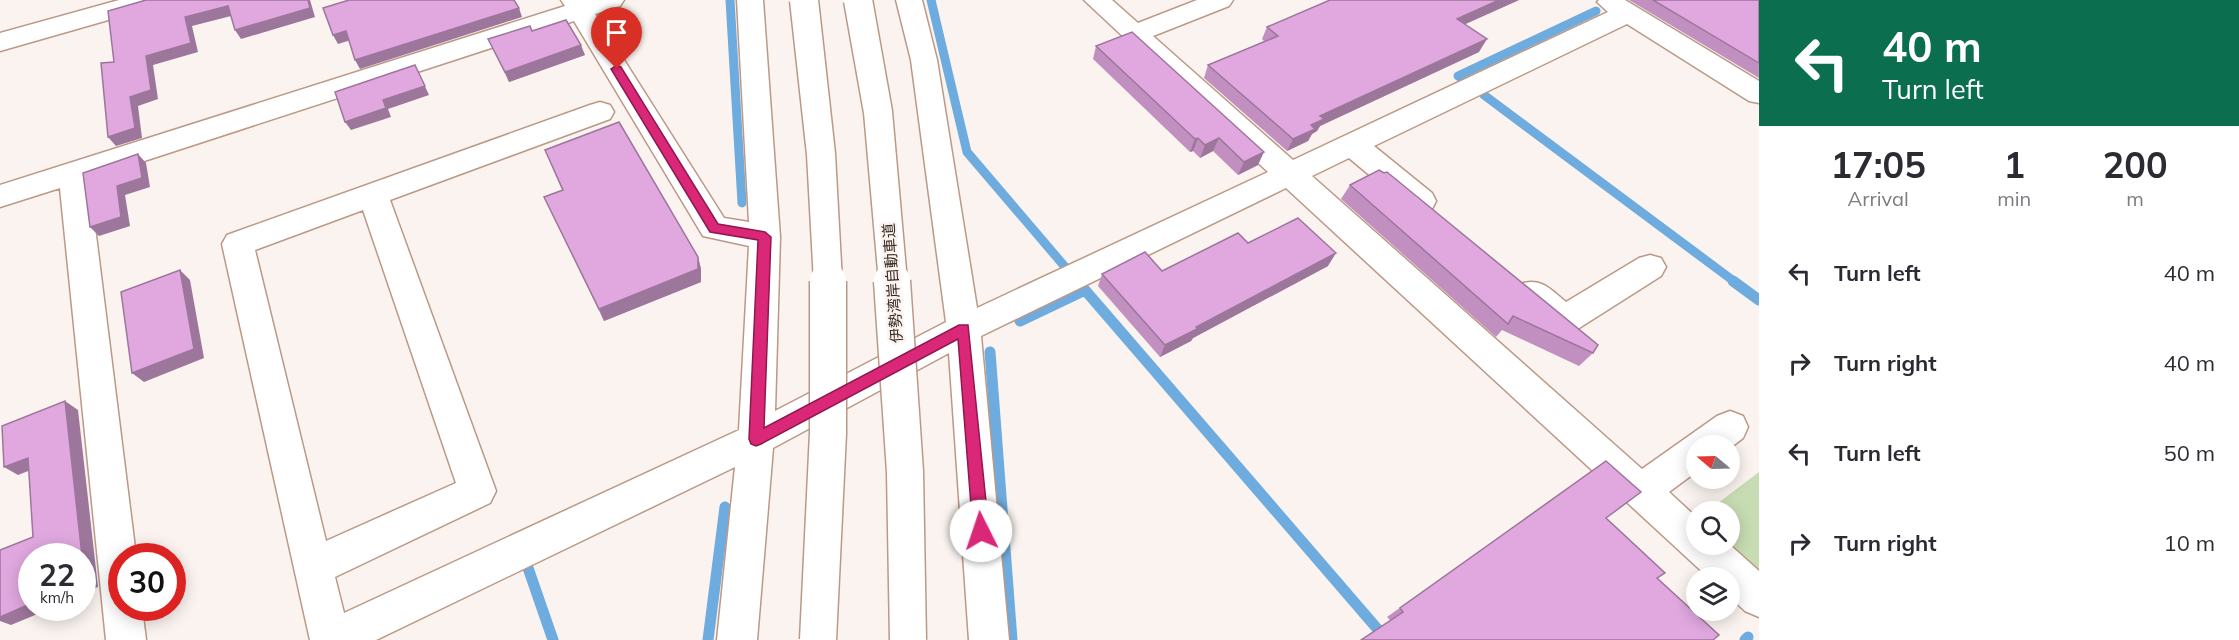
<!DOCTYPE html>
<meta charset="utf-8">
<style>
:root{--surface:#fff;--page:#f2f2f3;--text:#2b2b33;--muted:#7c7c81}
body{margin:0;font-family:Mulish,"Noto Sans JP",sans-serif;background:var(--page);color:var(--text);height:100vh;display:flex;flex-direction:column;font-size:22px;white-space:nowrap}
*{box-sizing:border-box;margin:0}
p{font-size:20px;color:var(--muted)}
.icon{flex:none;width:33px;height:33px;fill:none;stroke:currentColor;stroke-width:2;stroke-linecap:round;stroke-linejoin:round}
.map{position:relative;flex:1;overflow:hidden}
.panel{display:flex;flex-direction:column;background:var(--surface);width:480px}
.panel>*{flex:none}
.top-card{background:#0b6e4f;color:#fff;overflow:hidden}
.needle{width:39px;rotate:289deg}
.tools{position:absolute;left:1686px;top:435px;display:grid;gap:12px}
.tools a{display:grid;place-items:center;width:54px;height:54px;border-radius:50%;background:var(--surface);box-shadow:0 3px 15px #0003;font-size:30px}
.speed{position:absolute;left:18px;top:543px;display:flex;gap:12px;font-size:30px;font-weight:700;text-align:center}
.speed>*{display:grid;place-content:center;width:78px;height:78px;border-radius:50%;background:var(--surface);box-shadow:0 3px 15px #0003;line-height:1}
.speed small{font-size:15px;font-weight:400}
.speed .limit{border:9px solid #d22;background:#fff;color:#111}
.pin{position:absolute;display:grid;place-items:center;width:51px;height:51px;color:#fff;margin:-62px -26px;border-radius:50% 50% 50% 0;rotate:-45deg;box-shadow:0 0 6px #0007}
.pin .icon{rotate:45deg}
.me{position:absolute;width:66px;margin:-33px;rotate:356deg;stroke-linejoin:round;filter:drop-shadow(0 0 4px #0008)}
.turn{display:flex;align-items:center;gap:21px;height:126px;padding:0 24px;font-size:27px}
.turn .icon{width:78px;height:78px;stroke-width:2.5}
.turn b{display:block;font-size:42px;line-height:51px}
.eta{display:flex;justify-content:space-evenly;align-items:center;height:102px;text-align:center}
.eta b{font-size:36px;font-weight:700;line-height:42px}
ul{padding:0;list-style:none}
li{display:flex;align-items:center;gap:18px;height:90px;padding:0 24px}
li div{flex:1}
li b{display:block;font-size:22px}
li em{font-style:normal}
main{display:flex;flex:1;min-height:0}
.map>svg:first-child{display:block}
.green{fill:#c7dcb3}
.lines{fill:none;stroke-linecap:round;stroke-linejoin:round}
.stream-far1{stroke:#6eabde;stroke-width:9}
.stream{stroke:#6eabde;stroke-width:11}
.minor-casing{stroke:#bb9986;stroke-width:3}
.minor{fill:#fff;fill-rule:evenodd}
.highway-bridge-far1-casing{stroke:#bb9986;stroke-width:31;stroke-linecap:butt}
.highway-bridge-casing{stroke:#bb9986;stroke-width:39;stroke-linecap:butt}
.highway-bridge-far1{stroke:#fff;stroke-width:28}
.highway-bridge{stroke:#fff;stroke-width:36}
.wall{fill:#c190c0}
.shaded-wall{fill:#9d769c}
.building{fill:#e0a8df;stroke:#9d769c;stroke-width:1.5}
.route{fill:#db2777;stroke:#8e194d;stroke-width:1.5}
.labels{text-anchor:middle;stroke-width:5;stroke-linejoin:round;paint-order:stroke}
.street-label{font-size:15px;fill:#362921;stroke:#faf3ef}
</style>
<main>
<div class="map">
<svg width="1759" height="640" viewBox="0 0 1759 640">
<rect width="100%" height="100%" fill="#faf3ef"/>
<path class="green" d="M 1759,472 L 1759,577 L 1730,544 L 1730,512 L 1706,512 Z"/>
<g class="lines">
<path class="stream-far1" d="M 730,0 L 742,203
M 931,0 L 967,152 L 1066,268
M 1463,79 L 1458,76 L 1596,11
M 1484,95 L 1735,282"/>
<path class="stream" d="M 1733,281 L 1759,300
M 1020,321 L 1085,290 L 1387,640
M 990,352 L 1012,640
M 527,565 L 553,640
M 708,640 L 725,507
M 1745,640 L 1748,637"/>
<g class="minor-casing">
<path id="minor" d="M 119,0 L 161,0 L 157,6 L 0,51 L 0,33 Z
M 561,0 L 624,0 L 620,6 L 595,14 L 724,218 L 749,222 L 737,0 L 763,0 L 780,237 L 775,411 L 946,322 L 911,60 L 896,0 L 922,0 L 937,60 L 977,308 L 1268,172 L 1084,0 L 1112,0 L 1138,23 L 1197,0 L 1233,0 L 1229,6 L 1153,36 L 1293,160 L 1608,12 L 1597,2 L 1599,0 L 1625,0 L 1759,81 L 1759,103 L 1749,101 L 1627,24 L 1374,146 L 1432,193 L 1436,201 L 1432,209 L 1421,212 L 1410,209 L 1349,158 L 1312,176 L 1642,469 L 1717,416 L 1730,411 L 1743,416 L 1748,427 L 1743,438 L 1730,448 L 1730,446 L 1696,446 L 1696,472 L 1669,492 L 1696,517 L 1696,544 L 1729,544 L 1759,571 L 1759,617 L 1745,611 L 1730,597 L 1730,578 L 1709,578 L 1286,188 L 981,336 L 1009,640 L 969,640 L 949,353 L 773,448 L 757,640 L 717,640 L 735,467 L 376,640 L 310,640 L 222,244 L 227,235 L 590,105 L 600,102 L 610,105 L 614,112 L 610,119 L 390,200 L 496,491 L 490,503 L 335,577 L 344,613 L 739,430 L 749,246 L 703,236 L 574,21 L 89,179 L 136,556 L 122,556 L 122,608 L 142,608 L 146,640 L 106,640 L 60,188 L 0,207 L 0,185 L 565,6 ZM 363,210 L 456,483 L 326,541 L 255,250 Z
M 1650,255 L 1661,258 L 1666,267 L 1661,276 L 1576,330 C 1571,331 1566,333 1562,333 C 1548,331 1522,305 1516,293 L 1521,284 C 1541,277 1551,290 1566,302 L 1639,258 Z"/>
</g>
<use href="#minor" class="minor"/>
<g class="highway-bridge-far1-casing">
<path id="highway-bridge-far1" d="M 804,0 L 821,154 L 828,282
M 858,0 L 878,112 L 893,282"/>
</g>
<g class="highway-bridge-casing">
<path id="highway-bridge" d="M 892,281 L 905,472 L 908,640
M 818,640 L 828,433 L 828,281"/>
</g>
<use href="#highway-bridge-far1" class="highway-bridge-far1"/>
<use href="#highway-bridge" class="highway-bridge"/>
</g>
<path class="wall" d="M 1330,0 L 1519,0 L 1465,24 L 1479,52 L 1320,126 L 1317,131 L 1312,134 L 1308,141 L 1287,151 L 1204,78 L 1208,65 L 1264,41 L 1262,39 L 1267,27 Z
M 1629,0 L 1759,0 L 1759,78 Z
M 532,31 L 585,55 L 509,82 L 488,39 Z
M 1096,46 L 1258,165 L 1238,175 L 1213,151 L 1200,158 L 1193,151 L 1190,152 L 1093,59 Z
M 545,150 L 698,257 L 701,269 L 701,282 L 604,321 L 544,197 L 562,190 Z
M 1350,185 L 1593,353 L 1579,366 L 1502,330 L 1496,337 L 1341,199 Z
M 1248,243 L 1328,266 L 1193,338 L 1191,341 L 1160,357 L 1098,286 L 1102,274 L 1162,271 Z
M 1606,461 L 1606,518 L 1657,578 L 1390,620 L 1387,617 Z"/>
<path class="shaded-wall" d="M 308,0 L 310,0 L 315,17 L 241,39 L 235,30 Z
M 1499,0 L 1519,0 L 1450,31 L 1457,19 Z
M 228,6 L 235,15 L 192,26 L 198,52 L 153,65 L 158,99 L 138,106 L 142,138 L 116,146 L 108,137 L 130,97 L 146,56 L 185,17 Z
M 519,8 L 522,17 L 360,69 L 355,60 Z
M 346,31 L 351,40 L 338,44 L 333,35 Z
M 1487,39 L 1479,52 L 1320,126 L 1317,131 L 1312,134 L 1308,141 L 1287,151 L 1293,139 L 1320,116 Z
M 581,45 L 585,55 L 509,82 L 505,72 Z
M 415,65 L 429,95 L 388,109 L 391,117 L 351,130 L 345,122 Z
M 1198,138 L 1193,151 L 1190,152 L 1195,139 Z
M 1219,138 L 1213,151 L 1200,158 L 1205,145 Z
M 1264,152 L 1258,165 L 1238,175 L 1244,162 Z
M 138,154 L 146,163 L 150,187 L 125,195 L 130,226 L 99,236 L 90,227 Z
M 1336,253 L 1328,266 L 1193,338 L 1191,341 L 1160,357 L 1165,345 L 1196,327 Z
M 698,257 L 701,269 L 701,282 L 604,321 L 599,309 Z
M 180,270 L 190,280 L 204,358 L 144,382 L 132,373 Z
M 65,401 L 78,410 L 98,587 L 82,594 L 82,556 Z
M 28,458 L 41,466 L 18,475 L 4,467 Z
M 32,603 L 32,608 L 52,608 L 11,625 L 0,621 L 0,617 Z"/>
<path class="building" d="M 146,0 L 308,0 L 310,8 L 235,30 L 228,6 L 185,17 L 191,43 L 146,56 L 151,90 L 130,97 L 135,128 L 108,137 L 101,63 L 114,62 L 108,11 Z
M 349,0 L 514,0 L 519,8 L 355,60 L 346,31 L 333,35 L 323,8 Z
M 1330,0 L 1499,0 L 1457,19 L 1487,39 L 1320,116 L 1324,119 L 1311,125 L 1315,129 L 1293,139 L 1208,65 L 1278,36 L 1267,27 Z
M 1653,0 L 1759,0 L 1759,63 Z
M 566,20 L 581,45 L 505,72 L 488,39 L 530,26 L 532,31 Z
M 1132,32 L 1264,152 L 1244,162 L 1219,138 L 1205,145 L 1198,138 L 1195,139 L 1096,46 Z
M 415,65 L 425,86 L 383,100 L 386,108 L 345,122 L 335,92 Z
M 619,122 L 698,257 L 698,269 L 599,309 L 544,197 L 563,190 L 545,150 Z
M 138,154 L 142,178 L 117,186 L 121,217 L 90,227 L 83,173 Z
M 1379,170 L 1384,173 L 1387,172 L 1598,345 L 1593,353 L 1513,316 L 1508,324 L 1350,185 Z
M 1298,218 L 1336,253 L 1196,327 L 1197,329 L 1165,345 L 1102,274 L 1145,252 L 1162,271 L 1238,233 L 1248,243 Z
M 180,270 L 194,349 L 132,373 L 121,292 Z
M 65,401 L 82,556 L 32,556 L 32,603 L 0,617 L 0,550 L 33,537 L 28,458 L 4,467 L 2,426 Z
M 1606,461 L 1641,492 L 1606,518 L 1665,573 L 1657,578 L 1719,635 L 1713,640 L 1361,640 L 1403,612 L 1400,608 Z
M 82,565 L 84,580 L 82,581 Z"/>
<path class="route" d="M 617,65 L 621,67 L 718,224 L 765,232 L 771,237 L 764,428 L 959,325 L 968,325 L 989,531 L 987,536 L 981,538 L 976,536 L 973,531 L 958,339 L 761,444 L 756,446 L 751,444 L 749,439 L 758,240 L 710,232 L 611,69 Z"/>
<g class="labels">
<g class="street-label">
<text transform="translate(893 283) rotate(-94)" y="5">伊勢湾岸自動車道</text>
</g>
</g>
</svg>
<div class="tools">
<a><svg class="needle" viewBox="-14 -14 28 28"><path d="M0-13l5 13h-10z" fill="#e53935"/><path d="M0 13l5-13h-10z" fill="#7c7c81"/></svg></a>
<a><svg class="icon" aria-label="search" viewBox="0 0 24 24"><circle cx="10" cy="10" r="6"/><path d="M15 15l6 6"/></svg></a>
<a><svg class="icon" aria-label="layers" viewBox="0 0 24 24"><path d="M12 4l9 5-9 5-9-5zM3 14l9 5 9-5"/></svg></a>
</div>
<div class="speed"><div>22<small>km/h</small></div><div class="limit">30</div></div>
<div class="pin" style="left:617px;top:69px;background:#d93025"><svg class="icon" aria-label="arrive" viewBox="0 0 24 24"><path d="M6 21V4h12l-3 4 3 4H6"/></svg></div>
<svg class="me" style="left:981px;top:531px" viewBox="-20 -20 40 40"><circle r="19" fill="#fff"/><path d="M0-13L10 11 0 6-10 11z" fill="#db2777"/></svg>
</div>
<section class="panel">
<div class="top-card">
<div class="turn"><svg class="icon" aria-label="left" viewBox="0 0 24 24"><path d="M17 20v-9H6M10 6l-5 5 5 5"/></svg><div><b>40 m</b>Turn left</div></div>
</div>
<div class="eta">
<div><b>17:05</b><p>Arrival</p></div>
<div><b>1</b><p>min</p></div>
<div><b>200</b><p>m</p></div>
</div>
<ul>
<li><svg class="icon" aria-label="left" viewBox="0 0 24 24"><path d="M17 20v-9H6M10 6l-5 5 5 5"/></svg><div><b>Turn left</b></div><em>40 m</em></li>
<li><svg class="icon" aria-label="right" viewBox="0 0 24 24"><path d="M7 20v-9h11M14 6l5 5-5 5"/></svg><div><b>Turn right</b></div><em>40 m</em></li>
<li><svg class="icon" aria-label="left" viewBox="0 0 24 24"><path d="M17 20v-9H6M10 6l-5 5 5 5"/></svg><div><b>Turn left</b></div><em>50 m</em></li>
<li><svg class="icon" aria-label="right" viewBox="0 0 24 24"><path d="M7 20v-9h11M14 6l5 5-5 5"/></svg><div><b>Turn right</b></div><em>10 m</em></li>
</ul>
</section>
</main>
